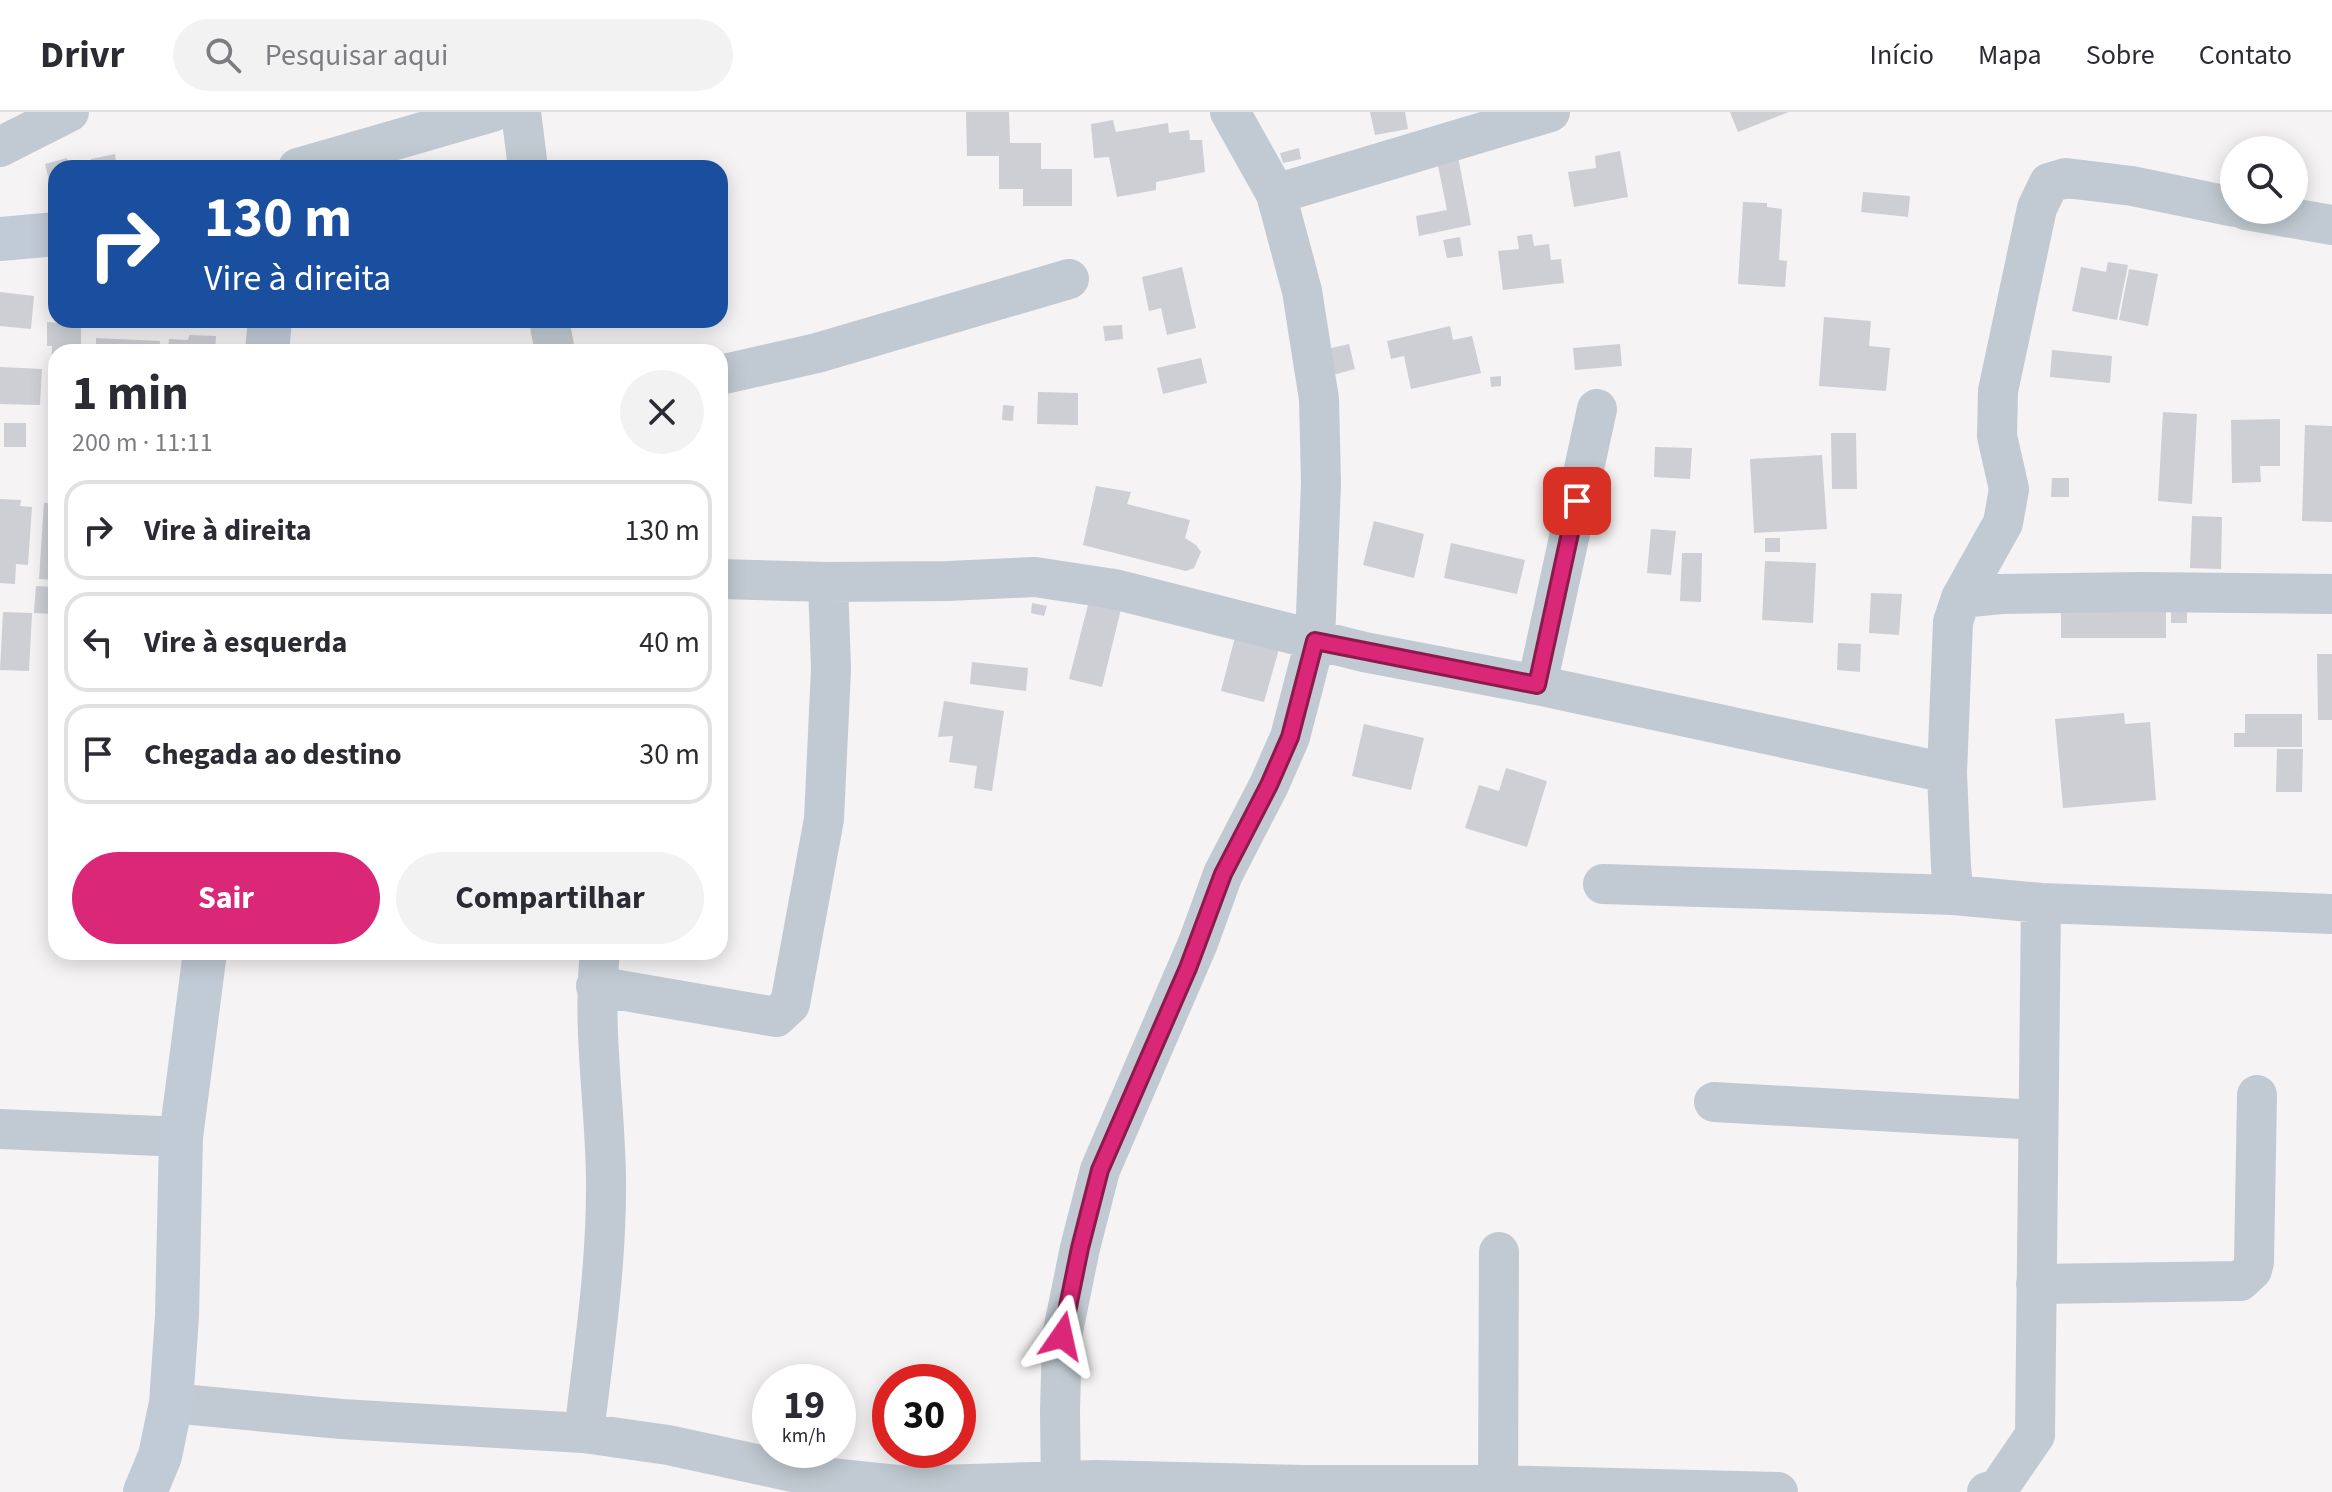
<!DOCTYPE html>
<html lang="pt">
<meta charset="utf-8">
<style>
:root{--surface:#fff;--page:#f2f2f3;--text:#2b2b33;--muted:#7c7c81;--line:#e1e1e2;--accent:#db2777}
body{margin:0;font-family:"Source Sans 3",sans-serif;background:var(--page);color:var(--text);height:100vh;display:flex;flex-direction:column;font-size:30px;white-space:nowrap}
*{box-sizing:border-box;margin:0}
p{font-size:26px;color:var(--muted)}
.icon{flex:none;width:44px;height:44px;fill:none;stroke:currentColor;stroke-width:2;stroke-linecap:round;stroke-linejoin:round}
.map{position:relative;flex:1;overflow:hidden}
.side{position:absolute;left:48px;top:232px;width:680px;height:616px;display:flex;flex-direction:column;background:var(--surface);border-radius:24px;box-shadow:0 4px 20px #0003}
.side>*{flex:none}
.banner{position:absolute;left:48px;top:48px;width:680px;height:168px;border-radius:24px;box-shadow:0 4px 20px #0003;background:#1a4fa0;color:#fff;overflow:hidden}
.controls{position:absolute;left:2220px;top:24px;display:grid;gap:16px}
.controls a{display:grid;place-items:center;width:88px;height:88px;border-radius:50%;background:var(--surface);box-shadow:0 4px 20px #0003;font-size:40px}
.speed{position:absolute;left:752px;top:1252px;display:flex;gap:16px;font-size:40px;font-weight:700;text-align:center}
.speed>*{display:grid;place-content:center;width:104px;height:104px;border-radius:50%;background:var(--surface);box-shadow:0 4px 20px #0003;line-height:1}
.speed small{font-size:20px;font-weight:400}
.speed .limit{border:12px solid #d22;background:#fff;color:#111}
.pin{position:absolute;display:grid;place-items:center;width:68px;height:68px;color:#fff;margin:-34px;border-radius:16px;box-shadow:0 4px 12px #0006}
.me{position:absolute;width:88px;margin:-44px;rotate:11deg;stroke-linejoin:round;filter:drop-shadow(0 0 6px #0008)}
.turn{display:flex;align-items:center;gap:28px;height:168px;padding:0 24px;font-size:36px}
.turn .icon{width:104px;height:104px;stroke-width:2.5}
.turn b{display:block;font-size:56px;line-height:68px}
.round{display:grid;place-items:center;flex:none;width:84px;height:84px;border-radius:42px;background:var(--page)}
.headline{display:flex;align-items:center;justify-content:space-between;height:136px;padding:0 24px}
h1{font-size:48px;font-weight:700;line-height:60px}
.cta{display:flex;gap:16px;margin-top:auto;padding:16px 24px}
.cta a{flex:1;height:92px;border-radius:48px;background:var(--accent);color:#fff;font-size:32px;font-weight:700;line-height:92px;text-align:center}
.cta a+a{background:var(--page);color:var(--text)}
ul{padding:0;list-style:none}
li{display:flex;align-items:center;gap:24px;height:100px;margin:0 16px 12px;padding:0 8px;border:4px solid var(--line);border-radius:24px}
li div{flex:1}
li b{display:block;font-size:30px}
li em{font-style:normal}
header{display:flex;align-items:center;gap:48px;box-sizing:border-box;height:112px;padding:0 40px;background:var(--surface);border-bottom:2px solid var(--line)}
header strong{font-size:38px}
nav{display:flex;gap:44px;margin-inline-start:auto;font-size:28px}
.search{width:560px;height:72px;background:var(--page);display:flex;align-items:center;gap:20px;box-sizing:border-box;padding:0 28px;border-radius:44px;color:var(--muted);font-size:30px}
.map>svg:first-child{display:block}
.building{fill:#cdcfd5}
.lines{fill:none;stroke-linecap:round;stroke-linejoin:round}
.street{stroke:#c1cad2;stroke-width:40}
.secondary{stroke:#c1cbd6;stroke-width:44}
.route-casing{stroke:#8e194d;stroke-width:20}
.route{stroke:#db2777;stroke-width:14}
</style>
<header>
<strong>Drivr</strong>
<div class="search"><svg class="icon" aria-label="search" viewBox="0 0 24 24"><circle cx="10" cy="10" r="6"/><path d="M15 15l6 6"/></svg>Pesquisar aqui</div>
<nav><a>Início</a><a>Mapa</a><a>Sobre</a><a>Contato</a></nav>
</header>
<div class="map">
<svg width="2332" height="1380" viewBox="0 0 2332 1380">
<rect width="100%" height="100%" fill="#f5f3f3"/>
<path class="building" d="M 966,0 L 1009,0 L 1010,31 L 1041,31 L 1041,57 L 1072,57 L 1072,94 L 1023,94 L 1023,77 L 999,77 L 999,44 L 967,44 Z
M 1370,0 L 1405,0 L 1408,17 L 1375,23 Z
M 1730,0 L 1789,0 L 1738,20 Z
M 1113,8 L 1116,20 L 1168,11 L 1169,21 L 1189,18 L 1190,28 L 1202,28 L 1205,60 L 1156,70 L 1156,78 L 1117,85 L 1109,45 L 1094,46 L 1091,12 Z
M 1299,36 L 1301,47 L 1283,51 L 1280,41 Z
M 1457,39 L 1471,113 L 1419,124 L 1416,104 L 1447,98 L 1436,44 Z
M 1620,39 L 1628,85 L 1574,95 L 1568,60 L 1596,56 L 1595,44 Z
M 115,42 L 117,56 L 93,56 L 91,47 Z
M 67,46 L 70,56 L 56,56 L 56,72 L 50,73 L 45,52 Z
M 1863,80 L 1910,84 L 1908,105 L 1861,100 Z
M 1743,90 L 1767,91 L 1767,95 L 1782,97 L 1779,148 L 1787,149 L 1785,175 L 1738,172 Z
M 1532,122 L 1534,134 L 1549,132 L 1551,148 L 1561,147 L 1564,171 L 1503,178 L 1498,139 L 1519,137 L 1517,124 Z
M 1460,125 L 1463,144 L 1447,146 L 1443,128 Z
M 2108,150 L 2128,153 L 2117,208 L 2072,199 L 2081,155 L 2106,160 Z
M 1182,155 L 1196,216 L 1167,223 L 1161,196 L 1149,199 L 1142,165 Z
M 2129,157 L 2158,162 L 2148,214 L 2119,208 Z
M 0,180 L 34,184 L 31,217 L 0,214 Z
M 1824,205 L 1871,209 L 1869,234 L 1890,236 L 1886,279 L 1819,274 Z
M 155,208 L 192,208 L 192,212 L 155,211 Z
M 47,210 L 81,213 L 81,240 L 56,240 L 56,265 L 51,265 L 52,234 L 47,234 Z
M 1122,213 L 1123,227 L 1105,229 L 1103,214 Z
M 1450,214 L 1453,228 L 1472,224 L 1481,261 L 1411,277 L 1404,244 L 1391,247 L 1387,229 Z
M 189,223 L 216,224 L 215,240 L 168,240 L 169,227 L 188,228 Z
M 96,226 L 160,229 L 159,240 L 96,240 Z
M 1349,232 L 1355,257 L 1333,263 L 1327,237 Z
M 1620,232 L 1622,254 L 1575,258 L 1573,236 Z
M 2052,238 L 2112,244 L 2110,271 L 2050,265 Z
M 1201,246 L 1207,271 L 1163,282 L 1157,256 Z
M 0,255 L 42,257 L 40,293 L 0,292 Z
M 1501,264 L 1501,274 L 1491,275 L 1490,265 Z
M 1038,280 L 1078,281 L 1078,313 L 1037,312 Z
M 1003,293 L 1014,294 L 1013,309 L 1002,308 Z
M 2163,300 L 2197,302 L 2192,392 L 2158,389 Z
M 2280,307 L 2280,354 L 2260,354 L 2261,370 L 2232,371 L 2231,308 Z
M 4,311 L 26,311 L 26,335 L 4,335 Z
M 2305,313 L 2332,314 L 2332,410 L 2302,409 Z
M 1831,321 L 1856,321 L 1857,377 L 1832,377 Z
M 1655,335 L 1692,336 L 1690,367 L 1654,365 Z
M 1822,343 L 1827,417 L 1754,421 L 1750,347 Z
M 2052,366 L 2069,366 L 2069,385 L 2051,385 Z
M 1096,374 L 1131,380 L 1127,392 L 1190,408 L 1185,426 L 1196,433 L 1201,440 L 1194,456 L 1186,459 L 1083,433 Z
M 0,387 L 21,388 L 20,394 L 32,395 L 28,453 L 16,452 L 15,472 L 0,471 Z
M 44,391 L 56,391 L 56,468 L 39,467 Z
M 2192,404 L 2222,405 L 2221,457 L 2190,456 Z
M 1374,409 L 1424,422 L 1414,466 L 1363,453 Z
M 1651,417 L 1676,419 L 1671,463 L 1647,461 Z
M 1765,426 L 1780,426 L 1780,440 L 1765,440 Z
M 1451,431 L 1525,448 L 1517,482 L 1444,466 Z
M 1682,441 L 1702,441 L 1701,490 L 1680,489 Z
M 1765,449 L 1816,451 L 1813,511 L 1762,508 Z
M 36,474 L 56,475 L 56,502 L 34,501 Z
M 1871,481 L 1902,482 L 1899,523 L 1869,521 Z
M 1089,489 L 1121,497 L 1102,575 L 1069,567 Z
M 2171,489 L 2187,489 L 2187,511 L 2171,511 Z
M 1032,491 L 1047,494 L 1044,504 L 1031,501 Z
M 2061,491 L 2166,491 L 2166,526 L 2061,526 Z
M 3,500 L 32,501 L 29,559 L 0,558 Z
M 1235,525 L 1279,537 L 1264,590 L 1221,579 Z
M 1838,531 L 1861,532 L 1860,560 L 1837,558 Z
M 2317,542 L 2332,542 L 2332,608 L 2318,608 Z
M 972,550 L 1028,556 L 1026,579 L 970,572 Z
M 944,589 L 1004,599 L 992,679 L 974,676 L 977,654 L 949,650 L 953,624 L 938,625 Z
M 2124,601 L 2125,612 L 2150,610 L 2156,688 L 2063,696 L 2055,607 Z
M 2245,602 L 2302,602 L 2302,635 L 2234,635 L 2234,621 L 2245,621 Z
M 1364,612 L 1424,626 L 1411,678 L 1352,664 Z
M 2277,637 L 2303,637 L 2302,680 L 2276,680 Z
M 1506,656 L 1547,669 L 1527,735 L 1465,716 L 1479,673 L 1499,679 Z"/>
<g class="lines">
<path class="street" d="M 521,0 L 528,56
M 0,35 L 69,0
M 298,56 L 492,0
M 1276,82 L 1550,0
M 2246,98 L 2332,113
M 549,208 L 555,240
M 720,263 L 817,241 L 1069,167
M 720,467 L 828,470 L 948,469 L 1035,465 L 1114,477 L 1364,540 L 1537,573 L 1947,661
M 1961,486 L 2001,482 L 2142,480 L 2332,482
M 1537,573 L 1597,297
M 1603,772 L 1954,783 L 2041,791 L 2332,802
M 1954,783 L 1951,755 L 1947,661 L 1953,510 L 1961,486 L 2003,411 L 2009,377 L 1997,324 L 1998,279 L 2037,96 L 2049,71 L 2066,66 L 2132,74 L 2234,95
M 596,874 L 776,905 L 790,892 L 824,707 L 831,557 L 828,470
M 1714,990 L 2038,1008
M 0,1017 L 181,1025
M 2036,1172 L 2240,1169 L 2252,1158 L 2254,1150 L 2257,983
M 171,1291 L 341,1307 L 584,1321 L 668,1333 L 811,1364 L 907,1374 L 1097,1368 L 1304,1373 L 1497,1373 L 1778,1380
M 584,1321 C 594,1237 607,1151 606,1066 C 605,991 592,915 600,840
M 1061,1380 L 1060,1299 L 1062,1224 L 1080,1136 L 1100,1058 L 1198,831 L 1223,762 L 1269,673 L 1290,625 L 1315,529 L 1321,371 L 1319,287 L 1302,179 L 1276,82 L 1230,0
M 1498,1380 L 1499,1140
M 1987,1380 L 1998,1377 L 2035,1323 L 2041,791"/>
<path class="secondary" d="M 0,127 L 56,122
M 267,240 L 270,208
M 145,1380 L 160,1344 L 171,1291 L 177,1204 L 181,1025 L 205,840"/>
</g>
<g class="lines">
<g class="route-casing">
<path id="route" d="M 1062,1224 L 1080,1136 L 1100,1058 L 1188,856 L 1223,762 L 1269,673 L 1290,625 L 1315,529 L 1537,573 L 1577,389"/>
</g>
<use href="#route" class="route"/>
</g>
</svg>
<div class="controls">
<a><svg class="icon" aria-label="search" viewBox="0 0 24 24"><circle cx="10" cy="10" r="6"/><path d="M15 15l6 6"/></svg></a>
</div>
<div class="speed"><div>19<small>km/h</small></div><div class="limit">30</div></div>
<div class="pin" style="left:1577px;top:389px;background:#d93025"><svg class="icon" aria-label="arrive" viewBox="0 0 24 24"><path d="M6 21V4h12l-3 4 3 4H6"/></svg></div>
<svg class="me" style="left:1062px;top:1224px" viewBox="-20 -20 40 40"><path d="M0-17L14 15 0 8-14 15z" fill="#db2777" stroke="#fff" stroke-width="4"/></svg>
<div class="banner">
<div class="turn"><svg class="icon" aria-label="right" viewBox="0 0 24 24"><path d="M7 20v-9h11M14 6l5 5-5 5"/></svg><div><b>130 m</b>Vire à direita</div></div>
</div>
<section class="side">
<div class="headline"><div><h1>1 min</h1><p>200 m · 11:11</p></div><a class="round"><svg class="icon" aria-label="close" viewBox="0 0 24 24"><path d="M6 6l12 12M18 6L6 18"/></svg></a></div>
<ul>
<li><svg class="icon" aria-label="right" viewBox="0 0 24 24"><path d="M7 20v-9h11M14 6l5 5-5 5"/></svg><div><b>Vire à direita</b></div><em>130 m</em></li>
<li><svg class="icon" aria-label="left" viewBox="0 0 24 24"><path d="M17 20v-9H6M10 6l-5 5 5 5"/></svg><div><b>Vire à esquerda</b></div><em>40 m</em></li>
<li><svg class="icon" aria-label="arrive" viewBox="0 0 24 24"><path d="M6 21V4h12l-3 4 3 4H6"/></svg><div><b>Chegada ao destino</b></div><em>30 m</em></li>
</ul>
<div class="cta"><a>Sair</a><a>Compartilhar</a></div>
</section>
</div>
